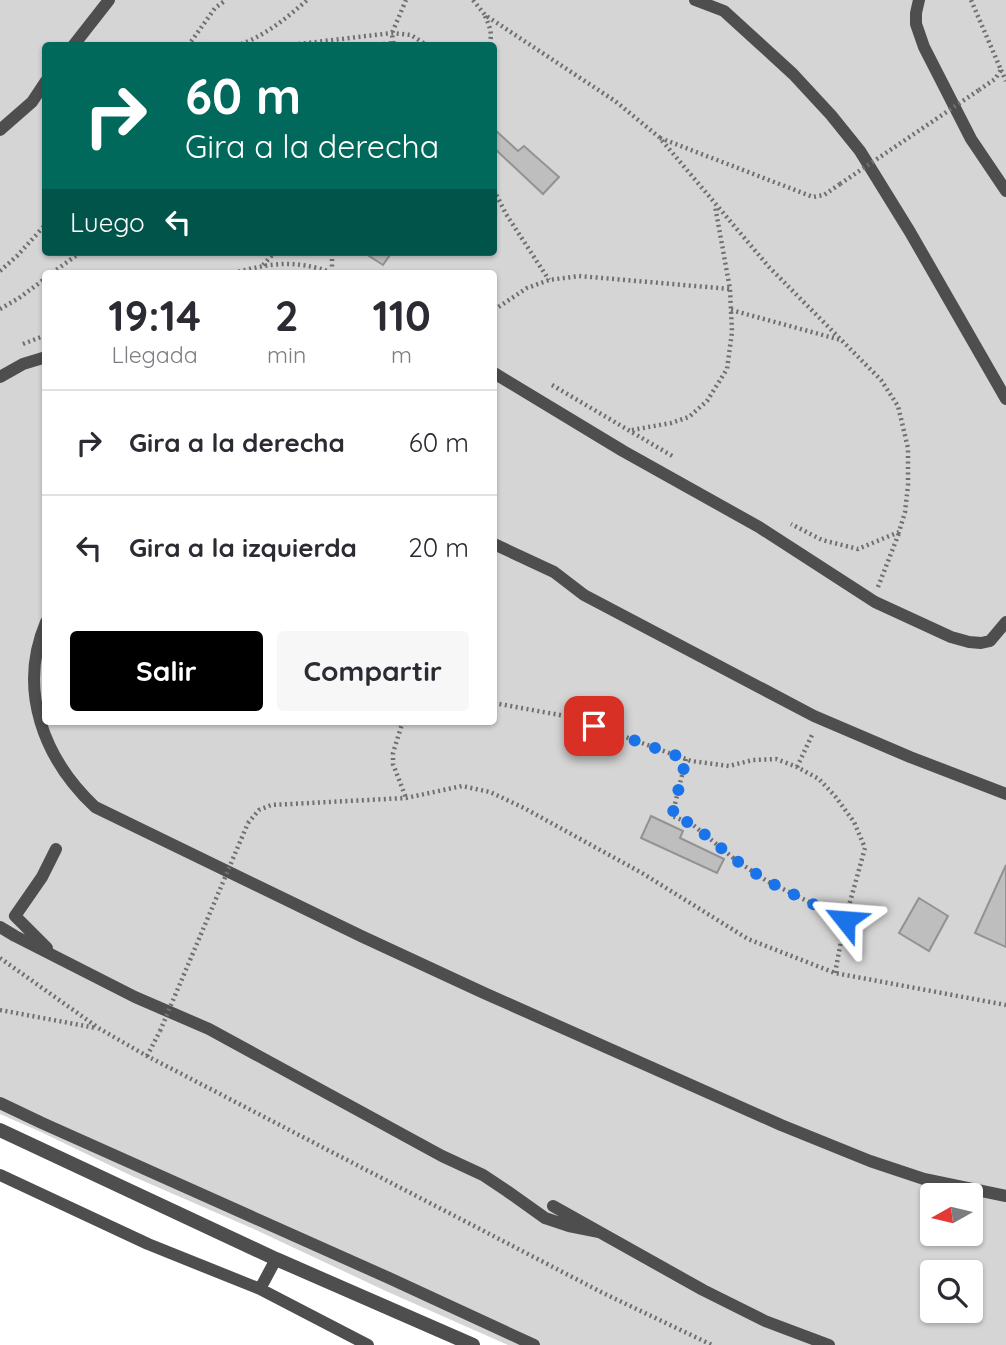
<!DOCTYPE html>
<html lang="es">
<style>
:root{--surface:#fff;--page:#f7f7f7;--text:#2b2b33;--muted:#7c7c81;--line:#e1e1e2;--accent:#000}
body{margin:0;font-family:Quicksand,sans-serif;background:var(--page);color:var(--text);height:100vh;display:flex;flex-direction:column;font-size:26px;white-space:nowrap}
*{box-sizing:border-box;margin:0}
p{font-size:23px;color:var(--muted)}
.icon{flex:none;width:38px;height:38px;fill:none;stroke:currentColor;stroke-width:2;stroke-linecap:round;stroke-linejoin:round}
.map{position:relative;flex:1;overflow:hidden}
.drawer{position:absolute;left:42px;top:270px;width:455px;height:455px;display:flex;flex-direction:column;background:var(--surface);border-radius:7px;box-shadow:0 2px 5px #0004}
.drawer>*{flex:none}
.guide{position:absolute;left:42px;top:42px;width:455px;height:214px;border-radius:7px;box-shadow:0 2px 5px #0004;background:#00695c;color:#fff;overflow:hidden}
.needle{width:46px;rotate:262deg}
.fabs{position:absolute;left:920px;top:1183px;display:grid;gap:14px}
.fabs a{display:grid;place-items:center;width:63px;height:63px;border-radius:7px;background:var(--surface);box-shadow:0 2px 5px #0004;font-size:35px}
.pin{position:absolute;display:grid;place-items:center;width:60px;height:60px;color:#fff;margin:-30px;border-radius:14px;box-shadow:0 4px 10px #0006}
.me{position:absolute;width:77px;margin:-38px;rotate:298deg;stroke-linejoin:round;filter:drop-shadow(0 0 5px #0008)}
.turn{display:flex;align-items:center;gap:24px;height:147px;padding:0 28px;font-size:32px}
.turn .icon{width:91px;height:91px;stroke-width:2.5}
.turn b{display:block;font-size:49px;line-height:60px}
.then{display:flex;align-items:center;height:66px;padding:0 28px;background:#0003;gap:14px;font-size:26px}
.eta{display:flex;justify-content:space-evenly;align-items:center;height:119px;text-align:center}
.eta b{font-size:42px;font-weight:700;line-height:49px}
.primary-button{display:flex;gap:14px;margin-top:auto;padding:14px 28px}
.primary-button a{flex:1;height:80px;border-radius:7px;background:var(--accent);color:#fff;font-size:28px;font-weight:700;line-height:80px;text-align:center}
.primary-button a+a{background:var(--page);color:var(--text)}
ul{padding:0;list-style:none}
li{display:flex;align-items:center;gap:21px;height:105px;padding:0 28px;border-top:2px solid var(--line)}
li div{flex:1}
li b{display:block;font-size:26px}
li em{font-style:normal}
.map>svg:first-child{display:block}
.green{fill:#d5d5d5;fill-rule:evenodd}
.building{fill:#bebebe;stroke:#929292;stroke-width:2}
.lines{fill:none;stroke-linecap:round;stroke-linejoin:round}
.path{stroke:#707070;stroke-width:4.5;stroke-dasharray:2 3.5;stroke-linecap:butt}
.service{stroke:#4e4e4e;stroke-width:12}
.minor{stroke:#4e4e4e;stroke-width:14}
.path-bridge{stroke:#707070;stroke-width:4.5;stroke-dasharray:2 3.5;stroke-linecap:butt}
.route{stroke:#1a73e8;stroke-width:12;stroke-dasharray:0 21.6}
</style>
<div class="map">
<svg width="1006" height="1345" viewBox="0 0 1006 1345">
<rect width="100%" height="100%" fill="#fff"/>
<path class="green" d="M 0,0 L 1006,0 L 1006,1345 L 508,1345 L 388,1292 L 256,1230 L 132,1176 L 41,1132 L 0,1114 ZM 46,46 L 494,46 L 494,252 L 46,252 ZM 46,273 L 494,273 L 494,721 L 46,721 ZM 933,1195 L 971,1195 L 971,1234 L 933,1234 ZM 933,1272 L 971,1272 L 971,1311 L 933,1311 Z"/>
<path class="building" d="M 494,129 L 518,151 L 524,146 L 559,177 L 543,194 L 494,148 Z
M 363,252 L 392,252 L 383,265 Z
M 651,816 L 683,831 L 680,838 L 724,859 L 717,873 L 641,838 Z
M 1006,865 L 1006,947 L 975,933 Z
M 919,898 L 948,916 L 929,951 L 899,933 Z"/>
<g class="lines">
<path class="path" d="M 473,0 L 485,15 L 615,101 L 659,137 L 769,267 L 881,380 L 898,406 L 908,448 L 908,485 L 905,512 L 899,532 L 858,549 L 822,540 L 791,524
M 971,0 L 1001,70 L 995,79 L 979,90
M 485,16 C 490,27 493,34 489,46
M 393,43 L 392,33 L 406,0
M 188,46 L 215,8 L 226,0
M 236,46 C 263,37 286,19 307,0
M 282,46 L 392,33 L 411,35 L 428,46
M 367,46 L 393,43 L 401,46
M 1001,70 L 1006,81
M 660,138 L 813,197 L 824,195 L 840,184
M 494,190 L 506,214 L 549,280
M 263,265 L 275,252
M 0,271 L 17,256 L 46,224
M 332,272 L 332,252
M 52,273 L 81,252
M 233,273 C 272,263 294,259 333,273
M 0,309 L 19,298 L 46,278
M 494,310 L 527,288 L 549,280 L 579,276 L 730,289
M 731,310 L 841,340
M 23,344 L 46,335
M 552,385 L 674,457
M 632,430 L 671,423 L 689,417 L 707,401 L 727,369 L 732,332 L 730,289 L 715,206
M 878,587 L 899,533
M 494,703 L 571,717 L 691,761 L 729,766 L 753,760 L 776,759 L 797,767 L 819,779 L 835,796 L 854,822 L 865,848 L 845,920 L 835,973
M 403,721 L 393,753 L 393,764 L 406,798
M 686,759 L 672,816 L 692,824 L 737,861 L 767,881 L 845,920
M 797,767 L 813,733
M 248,823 L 259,810 L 271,805 L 406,798 L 462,786 L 490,792 L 524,808 L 642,873 L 748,939 L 835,973 L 1006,1005
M 0,958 L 100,1029 L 147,1056 L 603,1293 L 712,1345
M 0,1010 L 96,1028
M 147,1056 L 160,1031"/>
<path class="service" d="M 695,0 L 724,11 L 758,42 L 793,74 L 831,115 L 860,151 L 910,232 L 1006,399
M 919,0 L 916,13 L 916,24 L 924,47 L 971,139 L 1006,191
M 73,46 L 109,0
M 0,130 L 32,102 L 46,81
M 494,373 L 623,451 L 759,527 L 875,602 L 951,637 L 969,642 L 981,643 L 990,641 L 1006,622
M 0,377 L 23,364 L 46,357
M 494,544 L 554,572 L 584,595 L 814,716 L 910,757 L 1006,794
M 46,622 C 17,690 44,759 95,807 L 361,936 L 484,993 L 781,1125 L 870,1161 L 924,1179 L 1006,1196
M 0,927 L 15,936 L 135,997 L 209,1029 L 442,1156 L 483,1175 L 507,1191 L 545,1218 L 569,1226 L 599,1232
M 47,948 L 15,916 L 42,877 L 56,849
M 0,1103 L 42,1123 L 389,1278 L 534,1345
M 0,1175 L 148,1244 L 260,1289 L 368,1345
M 553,1206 L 703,1290 L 765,1321 L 829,1345
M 260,1289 L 276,1259"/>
<path class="minor" d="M 0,1130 L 276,1259 L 473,1345"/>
<path class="path-bridge" d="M 840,184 L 979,90
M 160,1031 L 248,823"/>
</g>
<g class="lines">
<path class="route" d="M 594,726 L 686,759 L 672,816 L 692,824 L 737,861 L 767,881 L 845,920"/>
</g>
</svg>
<div class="fabs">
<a><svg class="needle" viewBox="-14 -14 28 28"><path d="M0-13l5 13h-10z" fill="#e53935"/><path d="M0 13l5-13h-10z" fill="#7c7c81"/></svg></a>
<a><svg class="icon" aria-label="search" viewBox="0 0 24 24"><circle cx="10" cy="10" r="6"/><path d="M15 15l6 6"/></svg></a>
</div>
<div class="pin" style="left:594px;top:726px;background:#d93025"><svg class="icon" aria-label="arrive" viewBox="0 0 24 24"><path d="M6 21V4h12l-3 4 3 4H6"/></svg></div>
<svg class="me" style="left:845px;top:920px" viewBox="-20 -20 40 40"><path d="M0-17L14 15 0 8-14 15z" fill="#1a73e8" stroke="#fff" stroke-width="4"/></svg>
<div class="guide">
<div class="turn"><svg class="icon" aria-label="right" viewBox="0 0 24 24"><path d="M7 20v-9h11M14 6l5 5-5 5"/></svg><div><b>60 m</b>Gira a la derecha</div></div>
<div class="then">Luego<svg class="icon" aria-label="left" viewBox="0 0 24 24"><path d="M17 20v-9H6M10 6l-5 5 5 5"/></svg></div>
</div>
<section class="drawer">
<div class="eta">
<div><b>19:14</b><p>Llegada</p></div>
<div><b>2</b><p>min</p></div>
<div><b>110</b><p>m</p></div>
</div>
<ul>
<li><svg class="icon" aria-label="right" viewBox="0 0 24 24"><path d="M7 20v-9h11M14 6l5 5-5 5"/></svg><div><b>Gira a la derecha</b></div><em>60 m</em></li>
<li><svg class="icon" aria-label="left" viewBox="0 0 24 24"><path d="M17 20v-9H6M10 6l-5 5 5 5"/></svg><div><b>Gira a la izquierda</b></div><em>20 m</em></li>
</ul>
<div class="primary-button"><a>Salir</a><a>Compartir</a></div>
</section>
</div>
